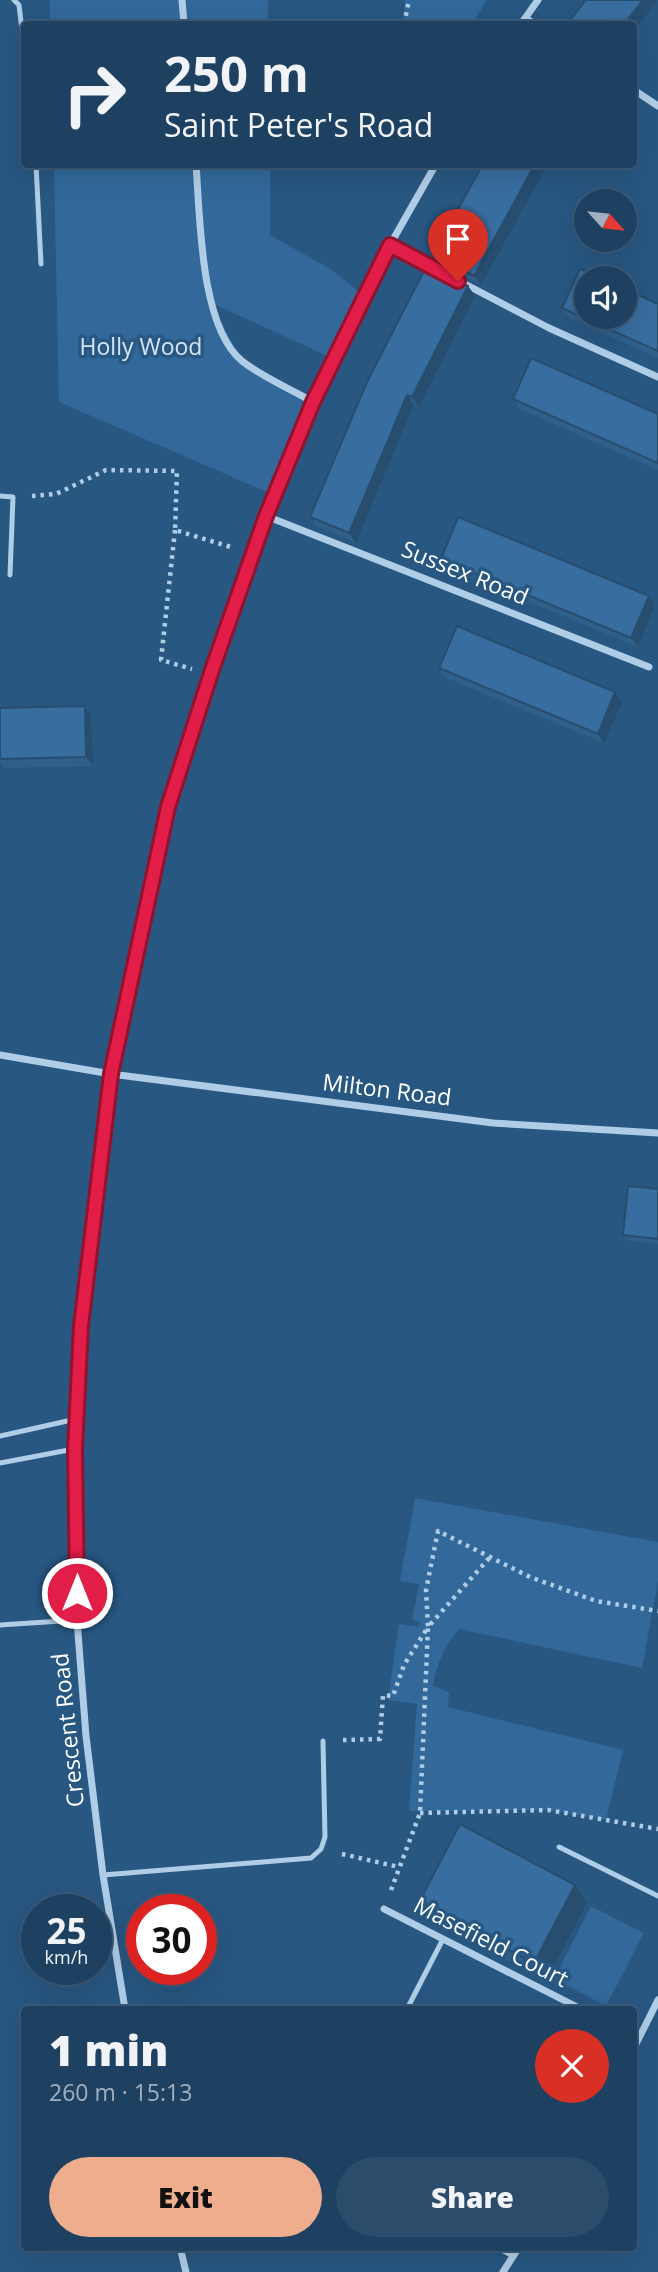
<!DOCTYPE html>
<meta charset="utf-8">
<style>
:root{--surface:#1e4162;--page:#2b4c6b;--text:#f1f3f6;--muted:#a1afbe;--line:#3c5a77;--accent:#eead8d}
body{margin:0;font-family:"Open Sans",sans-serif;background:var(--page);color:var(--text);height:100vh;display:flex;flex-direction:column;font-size:26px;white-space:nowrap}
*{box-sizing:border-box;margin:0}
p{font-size:23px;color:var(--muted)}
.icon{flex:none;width:38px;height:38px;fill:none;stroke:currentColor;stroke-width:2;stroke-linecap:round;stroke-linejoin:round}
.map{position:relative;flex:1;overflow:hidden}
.sheet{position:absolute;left:21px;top:2006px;width:616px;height:245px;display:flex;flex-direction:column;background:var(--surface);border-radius:7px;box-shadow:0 7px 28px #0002,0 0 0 2px var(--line)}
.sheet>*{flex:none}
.banner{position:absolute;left:21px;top:21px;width:616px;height:147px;border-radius:7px;box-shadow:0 7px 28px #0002,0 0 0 2px var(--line);background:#1e4162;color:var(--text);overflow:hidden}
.needle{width:46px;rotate:117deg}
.buttons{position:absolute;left:574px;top:189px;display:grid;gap:14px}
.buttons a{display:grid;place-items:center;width:63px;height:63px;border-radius:50%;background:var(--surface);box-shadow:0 7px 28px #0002,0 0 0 2px var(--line);font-size:35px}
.speed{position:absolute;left:21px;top:1894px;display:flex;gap:14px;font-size:35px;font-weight:700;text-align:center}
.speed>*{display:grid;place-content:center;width:91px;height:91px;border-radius:50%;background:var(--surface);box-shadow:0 7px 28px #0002,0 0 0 2px var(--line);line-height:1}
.speed small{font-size:18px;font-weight:400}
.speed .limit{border:10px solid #d22;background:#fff;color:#111}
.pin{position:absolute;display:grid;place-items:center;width:60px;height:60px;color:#fff;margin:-72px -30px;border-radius:50% 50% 50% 0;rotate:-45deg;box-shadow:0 0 7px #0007}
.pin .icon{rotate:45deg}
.me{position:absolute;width:77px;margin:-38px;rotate:0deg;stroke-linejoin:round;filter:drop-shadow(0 0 5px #0008)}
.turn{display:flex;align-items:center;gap:24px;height:147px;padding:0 28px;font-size:32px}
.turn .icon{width:91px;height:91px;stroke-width:2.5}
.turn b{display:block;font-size:49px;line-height:60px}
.round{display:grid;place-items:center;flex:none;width:74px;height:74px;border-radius:37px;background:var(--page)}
.summary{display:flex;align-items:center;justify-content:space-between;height:119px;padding:0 28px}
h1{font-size:42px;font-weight:800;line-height:52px}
.cta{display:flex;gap:14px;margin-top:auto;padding:14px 28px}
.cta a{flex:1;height:80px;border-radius:42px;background:var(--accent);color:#111;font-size:28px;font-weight:800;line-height:80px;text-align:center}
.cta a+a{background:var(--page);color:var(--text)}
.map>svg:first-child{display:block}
.green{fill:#32699a}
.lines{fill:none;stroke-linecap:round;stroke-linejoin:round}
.path{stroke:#b0cde7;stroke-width:4.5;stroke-dasharray:3.5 5;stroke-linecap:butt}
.lane{stroke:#b0cde7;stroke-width:5}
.street{stroke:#b0cde7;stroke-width:7}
.wall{fill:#305f89}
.shaded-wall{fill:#274d6f}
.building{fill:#386e9f;stroke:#274d6f;stroke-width:2}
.route-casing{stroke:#92132f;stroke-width:18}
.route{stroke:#e11d48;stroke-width:12}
.labels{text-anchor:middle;stroke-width:7;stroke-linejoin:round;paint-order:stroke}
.park-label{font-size:23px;fill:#d4e6f5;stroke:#285782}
.street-label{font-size:23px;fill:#fff;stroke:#285782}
</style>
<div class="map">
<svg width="658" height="2272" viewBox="0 0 658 2272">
<rect width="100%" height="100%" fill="#285782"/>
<path class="green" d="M 50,0 L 268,0 L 268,24 L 50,24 Z
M 405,0 L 487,0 L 472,24 L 404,24 Z
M 54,165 L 270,165 L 270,235 L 332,270 L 365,297 L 334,359 L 212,303 L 241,360 L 313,402 L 274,495 L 59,402 Z
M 415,1498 L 658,1542 L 658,1581 L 642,1668 L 459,1629 C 444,1646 437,1664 433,1686 L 449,1692 L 448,1707 L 623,1750 L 606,1820 L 548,1810 L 409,1811 L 417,1704 L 388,1700 L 399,1624 L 418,1627 L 420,1622 L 412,1620 L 419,1584 L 400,1581 Z
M 591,1906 L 644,1933 L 606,2006 L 554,1979 Z"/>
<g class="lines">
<path class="path" d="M 404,24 L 409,0
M 32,496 L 56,494 L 106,470 L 177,471 L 175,530 L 234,548
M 175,530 L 161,660 L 192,669
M 343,1740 L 380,1739 L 383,1695 L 393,1696 L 404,1665 L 428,1627 L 426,1590 L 438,1531 L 530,1577 L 596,1601 L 658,1611
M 420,1813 L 548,1810 L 658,1829
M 342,1854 L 399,1867
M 391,1890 L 420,1813 L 428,1627 L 491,1556"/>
<path class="lane" d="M 14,0 L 19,5 L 24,47
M 36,164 L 41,264
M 0,496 L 13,497 L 10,575
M 0,1436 L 76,1419
M 0,1463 L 74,1449
M 0,1625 L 77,1620
M 559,1847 L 658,1896
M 103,1875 L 311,1858 L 321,1849 L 325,1837 L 323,1741
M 407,2009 L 443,1939
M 496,2247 L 513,2256"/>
<path class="street" d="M 182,0 L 184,24
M 525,18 L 535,24
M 521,24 L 538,0
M 634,90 L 658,106
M 196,164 C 200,216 200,327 242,361 C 262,377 291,389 313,402
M 390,245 L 549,328 L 658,377
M 266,516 L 649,667
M 0,1055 L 111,1074 L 493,1123 L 658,1133
M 384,1909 L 581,2009
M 125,2009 L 103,1875 L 86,1736 L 77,1620 L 74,1449 L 81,1326 L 111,1074 L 168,807 L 266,516 L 313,402 L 390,245 L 436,164
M 634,2048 L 658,2000
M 180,2247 L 186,2272
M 503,2272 L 519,2247"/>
</g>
<path class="wall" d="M 483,164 L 481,285 L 440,264 L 433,254 Z
M 468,286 L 475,296 L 419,407 L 414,404 L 356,543 L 317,526 L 310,517 Z
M 658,304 L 658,358 L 569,318 L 562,308 Z
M 513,399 L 658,414 L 658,470 L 520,409 Z
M 441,559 L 649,596 L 655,605 L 638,647 L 447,568 Z
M 439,668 L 615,692 L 622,702 L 604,743 L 446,678 Z
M 85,706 L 91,716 L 93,766 L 4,768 L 0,762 L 0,708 Z
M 658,1189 L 658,1244 L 626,1240 L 623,1235 Z
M 419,1902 L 587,1903 L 546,1981 L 431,1921 Z"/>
<path class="shaded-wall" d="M 643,0 L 657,0 L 634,31 L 634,24 L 624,24 Z
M 535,164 L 548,164 L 481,285 L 474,276 Z
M 468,286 L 475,296 L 419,407 L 412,397 Z
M 407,395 L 414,404 L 356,543 L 349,533 Z
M 649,596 L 655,605 L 638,647 L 631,638 Z
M 615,692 L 622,702 L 604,743 L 598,734 Z
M 85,706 L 91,716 L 93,766 L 86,757 Z
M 575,1885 L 587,1903 L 546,1981 L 534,1963 Z"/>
<path class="building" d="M 586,0 L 643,0 L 624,24 L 567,24 Z
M 483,164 L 535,164 L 474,276 L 433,254 Z
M 427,265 L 468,286 L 412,397 L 407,395 L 349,533 L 310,517 L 367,382 Z
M 580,269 L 600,278 L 586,278 L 586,317 L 625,317 L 625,289 L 658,304 L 658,351 L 562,308 Z
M 531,358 L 658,414 L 658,463 L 513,399 Z
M 458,517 L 649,596 L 631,638 L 441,559 Z
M 457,626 L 615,692 L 598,734 L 439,668 Z
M 85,706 L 86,757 L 0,759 L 0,708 Z
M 628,1186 L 658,1189 L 658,1239 L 623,1235 Z
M 460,1824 L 575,1885 L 534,1963 L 419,1902 Z"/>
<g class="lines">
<g class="route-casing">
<path id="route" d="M 77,1593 L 75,1449 L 81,1326 L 111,1074 L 168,807 L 212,670 L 266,516 L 313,402 L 390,245 L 458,281"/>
</g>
<use href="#route" class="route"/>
</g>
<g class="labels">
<g class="park-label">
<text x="141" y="355">Holly Wood</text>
</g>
<g class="street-label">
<text transform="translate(465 573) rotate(22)" y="8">Sussex Road</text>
<text transform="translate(387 1090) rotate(7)" y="8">Milton Road</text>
<text transform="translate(68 1730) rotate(-96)" y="8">Crescent Road</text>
<text transform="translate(491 1942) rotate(27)" y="8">Masefield Court</text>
</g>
</g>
</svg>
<div class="buttons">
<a><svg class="needle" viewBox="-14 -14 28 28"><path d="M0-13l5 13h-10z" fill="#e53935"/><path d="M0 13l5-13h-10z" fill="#a1afbe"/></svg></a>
<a><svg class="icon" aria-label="sound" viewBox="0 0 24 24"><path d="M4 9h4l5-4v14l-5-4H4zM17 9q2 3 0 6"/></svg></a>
</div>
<div class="speed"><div>25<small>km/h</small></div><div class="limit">30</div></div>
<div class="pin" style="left:458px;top:281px;background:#d93025"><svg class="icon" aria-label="arrive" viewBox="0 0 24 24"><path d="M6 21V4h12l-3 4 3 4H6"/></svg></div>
<svg class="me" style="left:77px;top:1593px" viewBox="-20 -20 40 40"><circle r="17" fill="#e11d48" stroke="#fff" stroke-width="3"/><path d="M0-11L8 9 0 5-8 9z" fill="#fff"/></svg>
<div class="banner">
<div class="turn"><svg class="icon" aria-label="right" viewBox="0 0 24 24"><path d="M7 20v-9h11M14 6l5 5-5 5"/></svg><div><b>250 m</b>Saint Peter's Road</div></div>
</div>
<section class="sheet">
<div class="summary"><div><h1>1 min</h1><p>260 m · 15:13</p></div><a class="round" style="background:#d93025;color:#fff"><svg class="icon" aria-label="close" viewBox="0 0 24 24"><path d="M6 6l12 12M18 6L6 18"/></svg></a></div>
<div class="cta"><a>Exit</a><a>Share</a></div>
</section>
</div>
